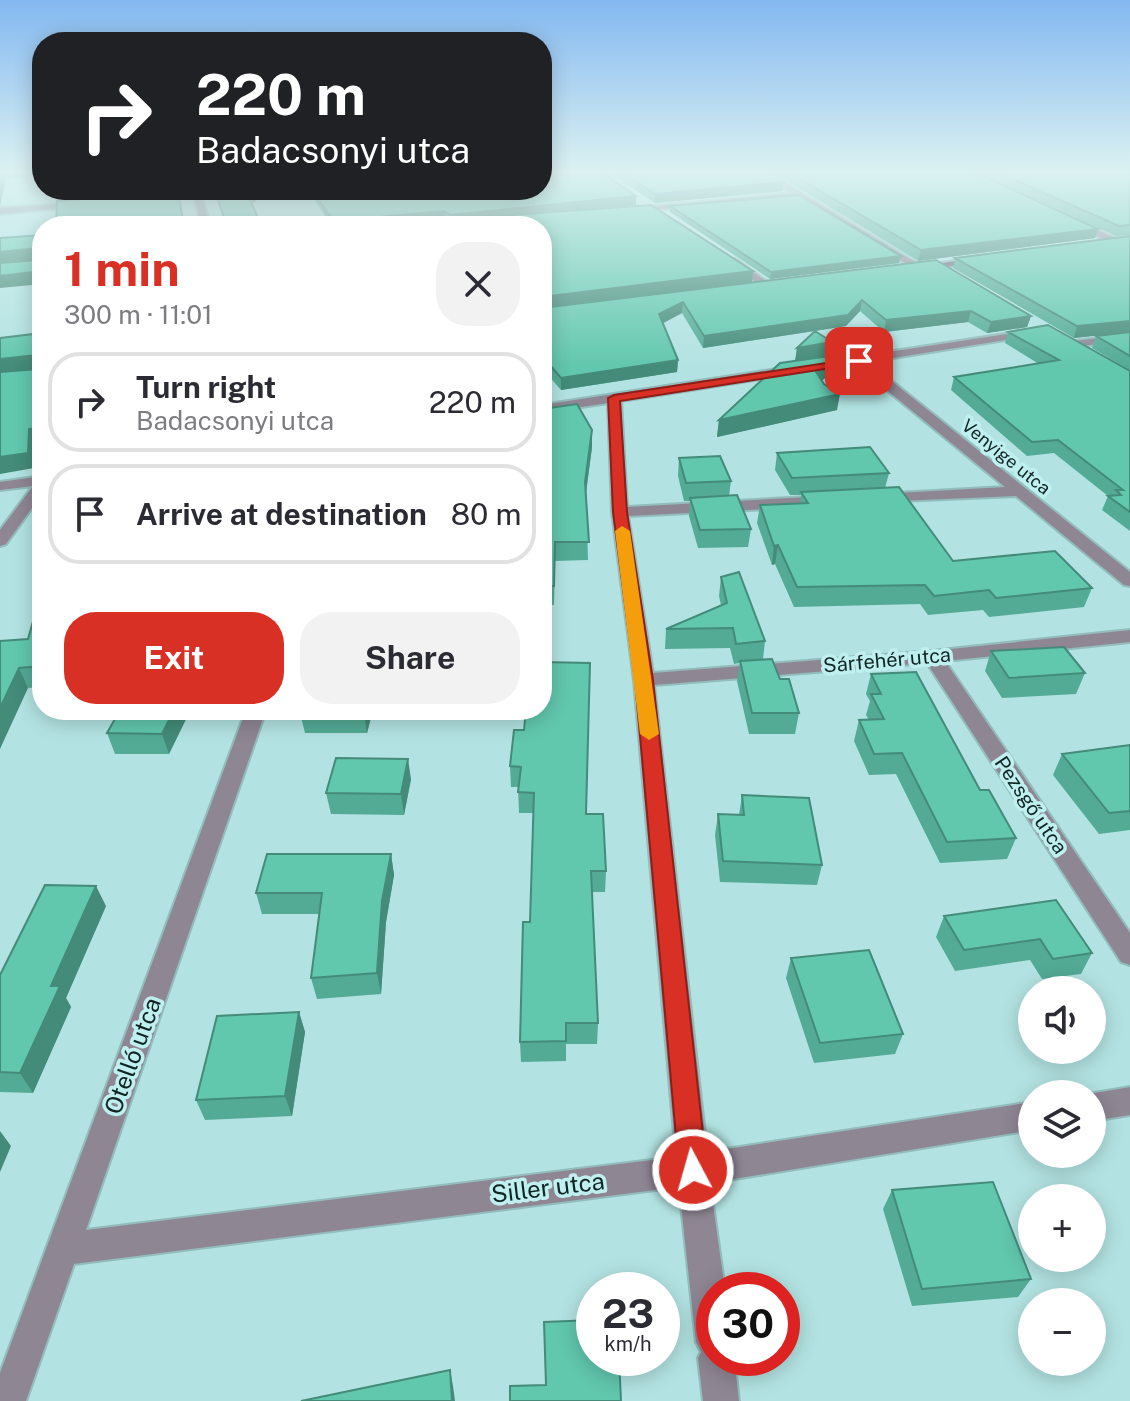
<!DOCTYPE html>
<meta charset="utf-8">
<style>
:root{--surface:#fff;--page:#f2f2f3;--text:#2b2b33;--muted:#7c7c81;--line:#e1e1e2;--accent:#d93025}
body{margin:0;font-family:"Public Sans",sans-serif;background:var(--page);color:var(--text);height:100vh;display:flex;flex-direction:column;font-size:30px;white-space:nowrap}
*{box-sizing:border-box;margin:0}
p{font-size:26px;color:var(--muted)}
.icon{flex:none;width:44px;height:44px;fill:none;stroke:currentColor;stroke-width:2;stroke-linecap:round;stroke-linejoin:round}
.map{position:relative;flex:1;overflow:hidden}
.details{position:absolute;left:32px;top:216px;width:520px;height:504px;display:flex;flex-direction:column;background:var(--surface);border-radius:32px;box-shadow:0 4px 20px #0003}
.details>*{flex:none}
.top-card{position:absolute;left:32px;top:32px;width:520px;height:168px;border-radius:32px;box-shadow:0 4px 20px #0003;background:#202124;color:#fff;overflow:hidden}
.buttons{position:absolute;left:1018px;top:976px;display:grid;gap:16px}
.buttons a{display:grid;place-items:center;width:88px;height:88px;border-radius:50%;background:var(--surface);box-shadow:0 4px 20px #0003;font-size:40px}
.speed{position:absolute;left:576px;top:1272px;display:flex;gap:16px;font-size:40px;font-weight:700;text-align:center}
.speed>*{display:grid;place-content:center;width:104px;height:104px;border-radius:50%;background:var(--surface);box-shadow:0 4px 20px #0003;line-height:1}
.speed small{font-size:20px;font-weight:400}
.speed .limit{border:12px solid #d22;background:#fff;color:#111}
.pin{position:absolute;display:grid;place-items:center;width:68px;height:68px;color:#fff;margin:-34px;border-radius:16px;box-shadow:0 4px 12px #0006}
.me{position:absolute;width:88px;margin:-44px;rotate:354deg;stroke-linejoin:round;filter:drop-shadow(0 0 6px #0008)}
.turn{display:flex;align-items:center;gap:28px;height:168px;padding:0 32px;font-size:36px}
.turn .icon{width:104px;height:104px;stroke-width:2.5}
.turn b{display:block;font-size:56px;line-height:68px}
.round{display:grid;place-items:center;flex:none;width:84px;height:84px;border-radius:32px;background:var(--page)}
.summary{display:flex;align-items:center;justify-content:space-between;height:136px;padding:0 32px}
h1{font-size:48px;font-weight:700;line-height:60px;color:var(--accent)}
.button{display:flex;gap:16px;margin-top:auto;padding:16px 32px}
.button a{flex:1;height:92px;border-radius:32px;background:var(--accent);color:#fff;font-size:32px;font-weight:700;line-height:92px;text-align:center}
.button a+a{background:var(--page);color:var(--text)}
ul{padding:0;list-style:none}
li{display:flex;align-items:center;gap:24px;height:100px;margin:0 16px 12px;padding:0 16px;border:4px solid var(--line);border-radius:32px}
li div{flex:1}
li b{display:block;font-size:30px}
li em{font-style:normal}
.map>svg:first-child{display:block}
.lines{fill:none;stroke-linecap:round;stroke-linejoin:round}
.minor-casing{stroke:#92bdbc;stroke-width:4}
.secondary-casing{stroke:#92bdbc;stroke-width:4}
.minor{fill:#8f8694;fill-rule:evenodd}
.secondary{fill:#6d6073;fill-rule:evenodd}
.wall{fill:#53ab95}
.shaded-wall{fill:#448b79}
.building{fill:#61c7ad;stroke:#448b79;stroke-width:2}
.route{fill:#d93025;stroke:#8d1f18;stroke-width:2}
.slow{fill:#f59e0b}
.labels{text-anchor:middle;stroke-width:7;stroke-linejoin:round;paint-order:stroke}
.far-street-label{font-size:18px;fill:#112424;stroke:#bff0ef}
.street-label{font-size:20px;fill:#112424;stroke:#bff0ef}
.near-street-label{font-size:24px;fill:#112424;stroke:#bff0ef}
</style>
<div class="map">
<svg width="1130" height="1401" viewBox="0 0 1130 1401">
<rect width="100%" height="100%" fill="#b2e3e2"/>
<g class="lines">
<g class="minor-casing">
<path id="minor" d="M 757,171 L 766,171 L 923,267 L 915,269 L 799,198 L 629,212 L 625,209 L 792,193 Z
M 192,190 L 251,190 L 202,196 L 210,226 L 202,226 L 194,197 L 151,200 L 147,198 Z
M 87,202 L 84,206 L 0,214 L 0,208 Z
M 1073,219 L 1120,240 L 1122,242 L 1114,244 L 1070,224 Z
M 729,259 L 735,259 L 773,286 L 764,288 L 729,263 Z
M 1032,330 L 1038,333 L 1036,335 L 868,362 L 1130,572 L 1130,586 L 1124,585 L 1016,496 L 874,502 L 871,499 L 879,494 L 1005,487 L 855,364 L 621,401 L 627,507 L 827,496 L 835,501 L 827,506 L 628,516 L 653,673 L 932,651 L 1130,630 L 1130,642 L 945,661 L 1130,933 L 1130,965 L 1121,962 L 927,663 L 654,685 L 707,1152 L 1032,1102 L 1032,1130 L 710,1183 L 725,1290 L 714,1290 L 714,1358 L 734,1358 L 739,1401 L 703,1401 L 698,1358 L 701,1352 L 696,1342 L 679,1187 L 74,1264 L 26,1401 L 0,1401 L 0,1373 L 246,710 L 266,710 L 86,1230 L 676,1157 L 634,680 L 612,512 L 608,403 L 542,413 L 542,405 Z
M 1130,334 L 1130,340 L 1074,347 L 1068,344 L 1074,341 Z
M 42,476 L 42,494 L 6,544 L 0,546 L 0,530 L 33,486 L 0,490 L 0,482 Z
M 1130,1087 L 1130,1115 L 1092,1121 L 1092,1094 L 1089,1094 Z"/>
</g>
<g class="secondary-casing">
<path id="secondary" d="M 979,257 L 982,262 L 916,271 L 911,268 Z"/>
</g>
<use href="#minor" class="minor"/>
<use href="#secondary" class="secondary"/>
</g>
<path class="wall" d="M 607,171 L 767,171 L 784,182 L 783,191 L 655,203 Z
M 771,171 L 972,171 L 1095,238 L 918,261 Z
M 973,171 L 1130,171 L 1130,235 L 1116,236 Z
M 308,190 L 542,190 L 636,205 L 606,208 L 753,271 L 752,282 L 542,308 L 542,226 L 456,226 L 456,224 L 450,225 L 445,220 L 382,226 L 332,226 Z
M 670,206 L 901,256 L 899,263 L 770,279 L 670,212 Z
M 1130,236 L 1130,370 L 1092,348 L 1096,336 L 1118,333 L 1074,338 L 953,268 L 955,258 Z
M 936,260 L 1031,316 L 1027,327 L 987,333 L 968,322 L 884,332 L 860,311 L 846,326 L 815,331 L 830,356 L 834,370 L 822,381 L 837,410 L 717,437 L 719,420 L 795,361 L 797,348 L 815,331 L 703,348 L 682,313 L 662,323 L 678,360 L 677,372 L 561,390 L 542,368 L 542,308 Z
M 1008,332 L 1130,371 L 1130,531 L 1102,510 L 1108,496 L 1054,453 L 1027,456 L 951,390 L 954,377 L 1039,364 L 1005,343 Z
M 542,409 L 592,430 L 592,447 L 586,493 L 588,560 L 555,561 L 554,605 L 542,605 Z
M 777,453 L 889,473 L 885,488 L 953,561 L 1092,588 L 1084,607 L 989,617 L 983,610 L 928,615 L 920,604 L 794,607 L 775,564 L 772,565 L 757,523 L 760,505 L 800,504 L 801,495 L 790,495 L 775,470 Z
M 679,458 L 731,481 L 729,496 L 751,529 L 748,547 L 698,548 L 689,516 L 690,501 L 684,501 L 678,476 Z
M 721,577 L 765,641 L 763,659 L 780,679 L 799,713 L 795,734 L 749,734 L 737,681 L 740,663 L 734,664 L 730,648 L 665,649 L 666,629 L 721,605 L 719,596 Z
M 42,590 L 42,687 L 28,688 L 0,641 L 28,639 Z
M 991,651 L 1085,673 L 1076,694 L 1002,698 L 985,671 Z
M 871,674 L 980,790 L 1016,838 L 1007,859 L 940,863 L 896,774 L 869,775 L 854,741 L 859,720 L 869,720 L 866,715 L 870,701 L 866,694 Z
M 120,710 L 186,710 L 188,715 L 169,754 L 115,754 L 107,733 Z
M 301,710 L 373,710 L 367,733 L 305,733 L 300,713 Z
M 514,730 L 586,814 L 606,871 L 605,892 L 592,892 L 598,1023 L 597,1044 L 566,1044 L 566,1061 L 521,1062 L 520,1042 L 530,922 L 533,813 L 519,813 L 518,787 L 511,787 L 510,766 Z
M 1130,745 L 1130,830 L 1099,834 L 1053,775 L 1062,754 Z
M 411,779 L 404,815 L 331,814 L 326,793 Z
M 742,795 L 822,865 L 817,885 L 720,882 L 715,835 L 718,814 L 739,815 Z
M 391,854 L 394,875 L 386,922 L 381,994 L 317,999 L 311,978 L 319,914 L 262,914 L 256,893 Z
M 1056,900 L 1092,953 L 1081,974 L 1042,979 L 1030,960 L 955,971 L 936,937 L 944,916 Z
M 106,906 L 66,998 L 71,1007 L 33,1093 L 0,1092 L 0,975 Z
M 791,958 L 903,1034 L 895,1054 L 814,1063 L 786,978 Z
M 299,1012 L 305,1032 L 292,1116 L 205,1120 L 196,1100 Z
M 892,1190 L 1031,1279 L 1018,1297 L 912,1306 L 883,1209 Z"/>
<path class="shaded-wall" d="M 2,171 L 42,171 L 42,176 L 6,179 L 0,206 L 0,182 Z
M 784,182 L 783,191 L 655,203 L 655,194 Z
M 57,190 L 160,190 L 60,199 Z
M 249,196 L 255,196 L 256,202 L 250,202 Z
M 636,196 L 636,205 L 461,224 L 455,219 L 456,224 L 450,225 L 450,215 Z
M 444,211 L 445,220 L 382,226 L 368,226 L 367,218 Z
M 1098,229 L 1095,238 L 918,261 L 921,250 Z
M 38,248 L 42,260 L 0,265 L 0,252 Z
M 901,256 L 899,263 L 770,279 L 771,272 Z
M 42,271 L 42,284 L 0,288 L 0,276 Z
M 753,271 L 752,282 L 542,308 L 542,297 Z
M 862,300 L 860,311 L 846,326 L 703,348 L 704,336 Z
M 683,302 L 682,313 L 658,326 L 659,314 Z
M 971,311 L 968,322 L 884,332 L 886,320 Z
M 1031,316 L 1027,327 L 987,333 L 991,322 Z
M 1130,321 L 1130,332 L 1074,338 L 1077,326 Z
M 832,342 L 830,358 L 795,363 L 797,348 Z
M 37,355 L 42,369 L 0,374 L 0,359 Z
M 837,355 L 834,370 L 813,388 L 816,372 Z
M 678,360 L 677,372 L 561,390 L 561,378 Z
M 840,394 L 837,410 L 717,437 L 719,420 Z
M 42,427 L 42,443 L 35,444 L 34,468 L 0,474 L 0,457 L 29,429 Z
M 592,430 L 592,447 L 585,500 L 585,482 Z
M 778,545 L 775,564 L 772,565 L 774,546 Z
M 19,668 L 28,688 L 0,749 L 0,708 Z
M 174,710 L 186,710 L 188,715 L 169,754 L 162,734 Z
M 364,710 L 373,710 L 367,733 L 364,713 Z
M 408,759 L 411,779 L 404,815 L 401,794 Z
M 391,854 L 394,875 L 386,922 L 381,994 L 377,973 L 382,901 Z
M 96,886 L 106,906 L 66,998 L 71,1007 L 33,1093 L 20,1073 L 51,986 Z
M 299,1012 L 305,1032 L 292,1116 L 285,1096 Z
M 0,1131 L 11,1146 L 0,1172 Z
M 450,1370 L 453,1386 L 455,1401 L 452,1401 Z"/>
<path class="building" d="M 542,171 L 600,171 L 636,196 L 450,215 L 444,211 L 367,218 L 373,226 L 337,226 L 312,190 L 542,190 Z
M 620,171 L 767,171 L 784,182 L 655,194 Z
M 786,171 L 972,171 L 1098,229 L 921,250 Z
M 994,171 L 1130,171 L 1130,225 L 1119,226 Z
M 226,190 L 253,190 L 255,196 L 249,196 L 261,226 L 227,226 L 215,191 Z
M 178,191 L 184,226 L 56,226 L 57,201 Z
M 799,195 L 901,256 L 771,272 L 670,206 Z
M 651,205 L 753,271 L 542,297 L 542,226 L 464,226 L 455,219 Z
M 42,235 L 42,271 L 0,276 L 0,263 L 38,260 L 41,257 L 38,248 L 0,252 L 0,238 Z
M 1130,236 L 1130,321 L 1077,326 L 955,258 Z
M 936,260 L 1031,316 L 991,322 L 971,311 L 886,320 L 862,300 L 848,315 L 704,336 L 683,302 L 659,314 L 678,360 L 561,378 L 542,356 L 542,308 Z
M 1048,325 L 1130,371 L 1130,512 L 1108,496 L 1121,495 L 1116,490 L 1123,490 L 1058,440 L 1032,442 L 954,377 L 1059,360 L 1008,332 Z
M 815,331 L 832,342 L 797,348 Z
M 1130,332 L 1130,356 L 1096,336 Z
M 42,333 L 42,427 L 29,429 L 28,453 L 0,457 L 0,372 L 37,369 L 40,358 L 37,355 L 0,359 L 0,338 Z
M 837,355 L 816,372 L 824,384 L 840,394 L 719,420 L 780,363 Z
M 577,404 L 592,430 L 585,482 L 589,542 L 555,542 L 554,586 L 542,586 L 542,409 Z
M 870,447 L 889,473 L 792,478 L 777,453 Z
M 720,456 L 731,481 L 686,483 L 679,458 Z
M 899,487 L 953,561 L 1055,551 L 1092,588 L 996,598 L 989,590 L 934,596 L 925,585 L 797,587 L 778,545 L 774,546 L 760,505 L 808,503 L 801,492 Z
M 737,495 L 751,529 L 700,530 L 690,498 Z
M 739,572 L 765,641 L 736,644 L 733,628 L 666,629 L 727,603 L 721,577 Z
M 42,590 L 42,666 L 19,668 L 0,708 L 0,641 L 28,639 Z
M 1064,647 L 1085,673 L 1009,678 L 991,651 Z
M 772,659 L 780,679 L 789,679 L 799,713 L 752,713 L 740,661 Z
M 542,662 L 590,663 L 586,814 L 603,814 L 606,871 L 591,871 L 598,1023 L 566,1023 L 566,1041 L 520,1042 L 523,922 L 530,922 L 534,793 L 518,792 L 521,767 L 510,766 L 514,730 L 524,730 L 526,710 L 542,710 Z
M 916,672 L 980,790 L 989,790 L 1016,838 L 947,842 L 902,753 L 874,754 L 859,720 L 884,719 L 871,694 L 881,694 L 871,674 Z
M 120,710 L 174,710 L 162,734 L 107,733 Z
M 301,710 L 364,710 L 364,713 L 300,713 Z
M 1130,745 L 1130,811 L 1109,813 L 1062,754 Z
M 336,758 L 408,759 L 401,794 L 326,793 Z
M 742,795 L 809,798 L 822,865 L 723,861 L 718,814 L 744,815 Z
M 267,854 L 391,854 L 382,901 L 377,973 L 311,978 L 322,893 L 256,893 Z
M 45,885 L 96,886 L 51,986 L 60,986 L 20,1073 L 0,1072 L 0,975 Z
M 1056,900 L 1092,953 L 1053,959 L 1040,939 L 964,950 L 944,916 Z
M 869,950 L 903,1034 L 820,1043 L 791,958 Z
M 299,1012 L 285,1096 L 196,1100 L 217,1016 Z
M 993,1182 L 1031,1279 L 922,1289 L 892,1190 Z
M 594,1320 L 594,1358 L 619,1358 L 621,1401 L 510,1401 L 510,1386 L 546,1385 L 544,1322 Z
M 450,1370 L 452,1401 L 301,1401 Z"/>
<linearGradient id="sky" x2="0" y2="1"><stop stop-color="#83b8f0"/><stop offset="0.47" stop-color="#dcf2f2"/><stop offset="1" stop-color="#dcf2f2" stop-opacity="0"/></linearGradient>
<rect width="1130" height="367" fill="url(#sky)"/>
<path class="route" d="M 859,358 L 865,361 L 863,363 L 620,401 L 627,512 L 653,680 L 707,1170 L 703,1180 L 693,1184 L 683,1180 L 679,1170 L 635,680 L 613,512 L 608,398 L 614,395 Z"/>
<path class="slow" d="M 622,526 L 630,531 L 659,734 L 649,740 L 640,734 L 615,531 Z"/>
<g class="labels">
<g class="far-street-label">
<text transform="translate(1006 457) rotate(39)" y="6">Venyige utca</text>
</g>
<g class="street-label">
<text transform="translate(887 660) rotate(-5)" y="7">Sárfehér utca</text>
<text transform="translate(1031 805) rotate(56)" y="7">Pezsgő utca</text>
</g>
<g class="near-street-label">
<text transform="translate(133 1056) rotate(-70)" y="8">Otelló utca</text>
<text transform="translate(548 1188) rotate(-7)" y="8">Siller utca</text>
</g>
</g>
</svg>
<div class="buttons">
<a><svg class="icon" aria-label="sound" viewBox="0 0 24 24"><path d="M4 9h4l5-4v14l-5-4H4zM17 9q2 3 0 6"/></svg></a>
<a><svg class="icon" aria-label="layers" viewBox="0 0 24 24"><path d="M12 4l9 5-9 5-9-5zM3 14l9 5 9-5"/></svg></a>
<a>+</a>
<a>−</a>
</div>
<div class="speed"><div>23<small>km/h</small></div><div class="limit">30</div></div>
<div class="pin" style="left:859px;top:361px;background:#d93025"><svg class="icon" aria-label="arrive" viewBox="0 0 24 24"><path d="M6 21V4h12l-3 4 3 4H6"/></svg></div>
<svg class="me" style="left:693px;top:1170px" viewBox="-20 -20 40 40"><circle r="17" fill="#d93025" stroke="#fff" stroke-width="3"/><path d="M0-11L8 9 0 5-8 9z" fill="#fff"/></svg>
<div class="top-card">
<div class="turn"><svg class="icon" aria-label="right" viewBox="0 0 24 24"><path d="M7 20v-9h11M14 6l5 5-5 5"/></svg><div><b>220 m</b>Badacsonyi utca</div></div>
</div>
<section class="details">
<div class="summary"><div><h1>1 min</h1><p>300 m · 11:01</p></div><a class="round"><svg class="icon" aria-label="close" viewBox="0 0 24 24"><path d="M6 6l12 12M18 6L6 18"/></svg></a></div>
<ul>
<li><svg class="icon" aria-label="right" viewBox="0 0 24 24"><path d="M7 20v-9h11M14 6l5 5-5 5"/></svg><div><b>Turn right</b><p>Badacsonyi utca</p></div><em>220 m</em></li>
<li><svg class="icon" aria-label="arrive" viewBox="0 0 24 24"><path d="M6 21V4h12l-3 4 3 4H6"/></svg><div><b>Arrive at destination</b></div><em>80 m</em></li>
</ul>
<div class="button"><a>Exit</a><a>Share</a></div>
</section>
</div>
